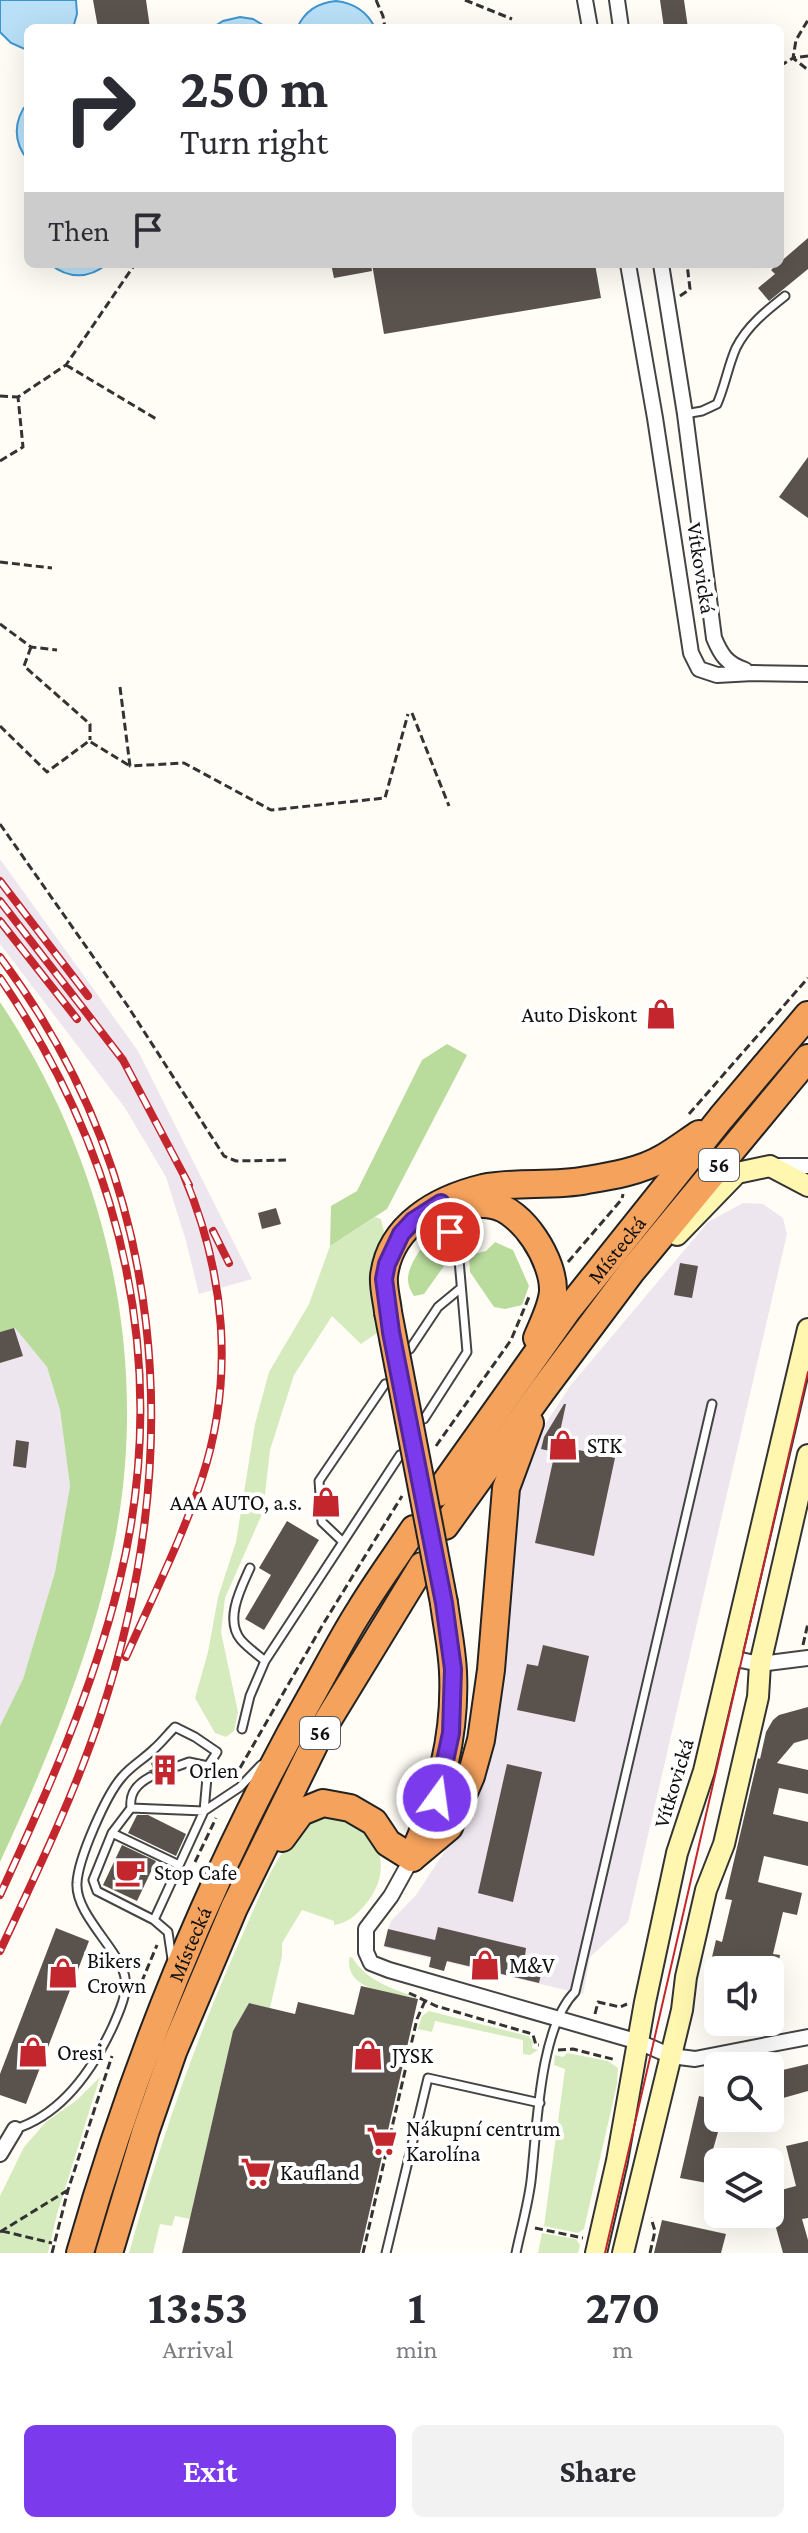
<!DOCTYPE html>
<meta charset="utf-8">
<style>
:root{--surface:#fff;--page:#f2f2f3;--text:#2b2b33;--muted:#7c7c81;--accent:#7c3aed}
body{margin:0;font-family:"Crimson Pro",serif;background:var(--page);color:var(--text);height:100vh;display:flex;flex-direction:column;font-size:30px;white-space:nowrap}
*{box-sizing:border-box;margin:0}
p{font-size:26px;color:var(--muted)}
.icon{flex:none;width:44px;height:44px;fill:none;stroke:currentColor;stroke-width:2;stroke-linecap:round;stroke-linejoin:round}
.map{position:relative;height:2253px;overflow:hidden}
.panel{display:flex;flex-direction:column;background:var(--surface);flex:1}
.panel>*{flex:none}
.guide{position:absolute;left:24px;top:24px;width:760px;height:244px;border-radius:12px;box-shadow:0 8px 32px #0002;background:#fff;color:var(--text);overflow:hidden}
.tools{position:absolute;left:704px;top:1956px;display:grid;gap:16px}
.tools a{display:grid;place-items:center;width:80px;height:80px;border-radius:12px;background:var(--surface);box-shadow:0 8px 32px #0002;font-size:40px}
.pin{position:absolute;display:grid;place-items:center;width:68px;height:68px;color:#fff;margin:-34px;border:4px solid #fff;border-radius:50%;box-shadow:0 2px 8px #0007}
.me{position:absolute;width:88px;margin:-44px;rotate:14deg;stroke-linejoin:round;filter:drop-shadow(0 0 6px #0008)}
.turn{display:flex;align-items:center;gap:28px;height:168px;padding:0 24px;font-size:36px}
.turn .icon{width:104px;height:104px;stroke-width:2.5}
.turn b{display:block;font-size:56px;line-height:68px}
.then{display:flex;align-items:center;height:76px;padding:0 24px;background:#0003;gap:16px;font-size:30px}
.eta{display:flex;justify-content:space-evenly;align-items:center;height:136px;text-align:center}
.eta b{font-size:48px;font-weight:700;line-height:56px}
.button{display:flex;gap:16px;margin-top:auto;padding:16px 24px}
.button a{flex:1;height:92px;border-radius:12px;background:var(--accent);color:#fff;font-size:32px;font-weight:700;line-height:92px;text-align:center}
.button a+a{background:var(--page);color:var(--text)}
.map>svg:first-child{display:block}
.industrial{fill:#eee6ef}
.green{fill:#d5ebbd}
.forest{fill:#b9dc9c}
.water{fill:#b9e0f7;stroke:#3f96cf;stroke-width:2}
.building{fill:#5a524d}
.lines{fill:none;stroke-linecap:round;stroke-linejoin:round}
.lane-casing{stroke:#444;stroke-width:11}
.street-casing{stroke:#444;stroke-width:18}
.secondary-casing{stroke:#333;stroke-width:24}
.highway-casing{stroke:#222;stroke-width:30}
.path{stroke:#333;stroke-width:3;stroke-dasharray:8 4;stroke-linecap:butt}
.lane{stroke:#fff;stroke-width:7}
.street{stroke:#fff;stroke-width:14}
.secondary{stroke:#fff6b0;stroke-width:20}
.highway{stroke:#f5a25d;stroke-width:26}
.tram{stroke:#c4262e;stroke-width:2}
.rail-casing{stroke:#c4262e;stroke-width:8}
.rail{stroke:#fff;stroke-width:5;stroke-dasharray:15;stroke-linecap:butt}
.highway-bridge-casing{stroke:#222;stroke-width:30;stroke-linecap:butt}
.highway-bridge{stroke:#f5a25d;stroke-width:26}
.route-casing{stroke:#51269a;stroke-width:20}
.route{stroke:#7c3aed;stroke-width:14}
.labels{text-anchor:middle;stroke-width:8;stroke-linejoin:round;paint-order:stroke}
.shield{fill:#fff;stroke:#585858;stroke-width:2}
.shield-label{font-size:20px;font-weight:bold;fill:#111}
.street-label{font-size:22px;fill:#111;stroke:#fff}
.poi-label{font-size:22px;fill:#111;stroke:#fff;text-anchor:start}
</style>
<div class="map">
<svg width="808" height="2253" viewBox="0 0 808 2253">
<rect width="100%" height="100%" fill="#fffdf5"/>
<path class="industrial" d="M 0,859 L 138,1051 L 252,1279 L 199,1294 L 186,1241 L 166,1177 L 125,1108 L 0,944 Z
M 743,1203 L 763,1204 L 783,1218 L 787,1234 L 628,1922 L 590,1957 L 583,1994 L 383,1947 L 391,1921 L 416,1895 L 456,1834 L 518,1480 L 535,1440 L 570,1386 L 708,1222 Z
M 15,1328 L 47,1367 L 60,1410 L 70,1486 L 55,1572 L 23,1679 L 0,1726 L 0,1332 Z"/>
<path class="green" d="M 375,1217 L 381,1219 L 384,1232 L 375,1254 L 370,1291 L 377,1333 L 361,1344 L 332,1316 L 294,1375 L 270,1450 L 263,1512 L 225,1598 L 221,1632 L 238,1712 L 234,1731 L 226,1737 L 215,1733 L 195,1698 L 208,1652 L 218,1597 L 236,1542 L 255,1424 L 269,1372 L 309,1304 L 330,1246 Z
M 326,1818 C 377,1818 398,1867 365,1905 C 356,1915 348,1923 334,1925 L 334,1921 L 302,1910 L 282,1943 L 282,1956 L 270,2008 L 249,2003 L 233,2031 L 190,2219 L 175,2216 L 172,2226 L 160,2224 L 153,2253 L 129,2253 C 160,2142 198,2032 246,1927 C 259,1898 271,1865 291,1841 C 302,1829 311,1822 326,1818 Z
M 352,1957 C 366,1981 392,1988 417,1998 C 392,1993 346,1992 349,1958 Z
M 429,2011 L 528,2036 L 533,2041 L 532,2048 L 538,2050 L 530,2055 L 523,2054 L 523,2040 L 435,2021 L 432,2032 L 418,2029 L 422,2016 Z
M 567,2053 L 608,2061 L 618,2068 L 617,2084 L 584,2229 L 578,2233 L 544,2226 L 565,2069 L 554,2065 L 555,2055 L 563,2057 Z
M 100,2077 L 57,2214 L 48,2253 L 0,2253 L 0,2196 L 24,2147 L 46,2122 L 77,2100 Z
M 542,2233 L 576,2239 L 580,2245 L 578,2253 L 538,2253 Z"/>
<path class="forest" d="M 0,1002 C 105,1159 152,1356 114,1544 C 91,1655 47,1760 0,1862 L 0,1726 L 23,1679 L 55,1572 L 70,1486 L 60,1410 L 47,1367 L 15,1328 L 0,1332 Z
M 447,1044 L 467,1055 L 387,1209 L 330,1246 L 331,1206 L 357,1191 L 422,1060 Z
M 495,1242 L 513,1250 L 529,1286 L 522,1305 L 505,1309 L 494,1307 L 470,1272 L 469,1255 L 486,1251 Z
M 420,1250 C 430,1250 436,1256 444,1263 L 444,1266 L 424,1294 L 414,1296 C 402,1279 410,1266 420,1250 Z"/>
<path class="water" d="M 0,0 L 76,0 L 77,14 L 73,28 L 28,28 L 27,50 L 11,43 L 0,32 Z
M 336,1 C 354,3 367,11 375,28 L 297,28 C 305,11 317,3 336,1 Z
M 240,17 L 253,19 L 268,28 L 212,28 L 223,21 Z
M 28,102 L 28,160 C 13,142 13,121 28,102 Z
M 50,264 L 107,264 C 89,279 68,279 50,264 Z"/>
<path class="building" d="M 93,0 L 146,0 L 150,28 L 98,28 Z
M 660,0 L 684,0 L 688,28 L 664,28 Z
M 808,238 L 808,269 L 769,301 L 758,288 L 775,274 L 771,270 Z
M 331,264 L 371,264 L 372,271 L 334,278 Z
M 372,264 L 595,264 L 601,298 L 384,334 Z
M 808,457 L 808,518 L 779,497 Z
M 276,1208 L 281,1224 L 262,1229 L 258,1213 Z
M 680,1263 L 698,1266 L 692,1298 L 674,1295 Z
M 14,1328 L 23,1356 L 0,1363 L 0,1332 Z
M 564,1404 L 566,1404 L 558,1441 L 575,1445 L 574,1449 L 615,1458 L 594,1556 L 535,1543 L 555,1452 L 541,1449 L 544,1437 Z
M 16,1440 L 29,1442 L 26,1468 L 13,1466 Z
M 287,1521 L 319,1540 L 264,1630 L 245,1619 L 271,1575 L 259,1568 Z
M 543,1645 L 589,1656 L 575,1722 L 517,1710 L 527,1664 L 538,1666 Z
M 808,1707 L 808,1739 L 794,1743 L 777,1763 L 808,1770 L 808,1794 L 779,1788 L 773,1814 L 808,1822 L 808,1866 L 764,1856 L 758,1882 L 802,1893 L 797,1915 L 783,1912 L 773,1954 L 780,1955 L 777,1970 L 709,1970 L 716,1940 L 722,1942 L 732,1900 L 725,1899 L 758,1758 L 760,1759 L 766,1732 L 773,1720 L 779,1715 Z
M 165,1758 L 167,1763 L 175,1760 L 172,1767 L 178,1772 L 154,1782 L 155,1773 L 148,1771 L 153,1769 L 151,1763 Z
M 507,1764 L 542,1772 L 513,1902 L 478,1893 Z
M 137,1815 L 148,1815 L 186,1834 L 176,1856 L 128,1833 Z
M 122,1845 L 156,1861 L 137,1901 L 103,1885 Z
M 438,1927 L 526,1948 L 525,1956 L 544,1961 L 539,1983 L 447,1961 L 444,1971 L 429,1967 L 431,1957 L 384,1946 L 388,1929 L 435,1940 Z
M 56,1928 L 89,1941 L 26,2104 L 0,2095 L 0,2074 Z
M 361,1986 L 418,1999 L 360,2253 L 182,2253 L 233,2031 L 249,2003 L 295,2014 L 298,2002 L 354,2015 Z
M 808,2064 L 808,2091 L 776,2100 L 770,2073 Z
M 699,2096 L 718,2100 L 718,2118 L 722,2118 L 710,2160 L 712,2160 L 707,2183 L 680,2178 Z
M 808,2141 L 808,2218 L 802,2219 L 808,2240 L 808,2253 L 783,2253 L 770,2206 L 770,2193 L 796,2186 L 786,2146 Z
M 662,2220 L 726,2234 L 721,2253 L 654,2253 Z"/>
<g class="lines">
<g class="lane-casing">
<path id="lane" d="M 685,414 L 702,411 L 717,404 C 725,386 728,366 736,348 C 747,326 766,311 785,296
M 410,1349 L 438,1307 L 461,1288
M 424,1419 L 467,1352 L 459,1260 L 443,1209
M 343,1542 L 322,1522 L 319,1481 L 385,1384
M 250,1568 C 241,1588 224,1620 241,1640 C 248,1648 257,1654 265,1661
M 242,1729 L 250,1696 L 265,1661 L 400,1455
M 178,1766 L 189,1762 L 208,1766
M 131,1808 C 129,1793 137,1784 150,1777
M 112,1833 L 179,1865
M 172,1959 L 168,1932 L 154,1920 L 204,1811 L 240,1787 L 261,1765
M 15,2129 C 63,2114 93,2069 113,2026 C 121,2008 131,1987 122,1968 C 111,1943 75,1911 77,1883 C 78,1859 106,1795 122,1777 C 131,1766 144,1759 154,1749 C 162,1742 168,1734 175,1727 L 195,1737 L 217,1752 L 208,1766 L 204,1811 L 131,1808 L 112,1833 L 93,1880 L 97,1891 L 154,1920
M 386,2253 L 428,2078 L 540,2103
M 516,2253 C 521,2229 528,2205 531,2181 C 537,2130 539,2028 575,1992 L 712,1404"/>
</g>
<g class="street-casing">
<path id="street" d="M 585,0 L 590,28
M 617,0 L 621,28
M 628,264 L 655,418 L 691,653 L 699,669 L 717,675 L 753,673 L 808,674
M 661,264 L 685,414 L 714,638 C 721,655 727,664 745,670
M 775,1166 L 808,1166
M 731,1658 L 760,1664 L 808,1658
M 412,1858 L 391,1896 L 366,1929 L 366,1952 L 371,1963 L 389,1970 L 639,2042 L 671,2056 L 695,2059 L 808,2037
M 0,2154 L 15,2129"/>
</g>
<g class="secondary-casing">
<path id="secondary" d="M 677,1235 L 737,1173 L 770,1166 L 808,1186
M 596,2253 L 617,2161 L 645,2002 L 677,1853 L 704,1771 L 808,1329
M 623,2253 L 682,2010 L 686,1977 L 706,1890 L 724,1844 L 758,1697 L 760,1664 L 808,1455"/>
</g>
<g class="highway-casing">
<g id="highway">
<path d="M 461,1204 C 471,1204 482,1203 492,1205 C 523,1210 554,1261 553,1291 C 552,1307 543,1323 537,1338"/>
<path d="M 388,1312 C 387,1301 383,1288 384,1276 C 390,1225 438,1199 483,1188 C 517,1181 553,1187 587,1180 C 612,1176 641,1171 663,1158 C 675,1151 687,1142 699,1134"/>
<path id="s1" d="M 438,1493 L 567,1311 L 721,1118 L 808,1015"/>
<path d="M 445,1526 L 542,1391 L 631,1272 L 808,1058"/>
<path d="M 282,1838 L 301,1812 L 323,1803 L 350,1808 L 374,1822 L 388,1843 L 412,1858"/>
<path d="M 414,1853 C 440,1794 456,1736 453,1672 C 452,1649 447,1626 444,1603"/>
<path d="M 412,1858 L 449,1827 L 471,1776 L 481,1740 L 491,1670 L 506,1488 L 530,1423"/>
<path id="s2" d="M 80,2253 C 136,2057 214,1866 315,1689 C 330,1662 344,1635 360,1610 C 377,1582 396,1556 414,1529"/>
<path d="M 109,2253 L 146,2130 L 173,2052 L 234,1908 L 320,1733 L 422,1566"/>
</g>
</g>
<path class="path" d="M 376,0 L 383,16 L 385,28
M 465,0 L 512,19
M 808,56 L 793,58 L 808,70
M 780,66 L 793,58 L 796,40 L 808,20
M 680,296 L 690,289 L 687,264
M 66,365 L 158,420
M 0,396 L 18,397
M 0,461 L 23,447 L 18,397 L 66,365 L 135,264
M 0,562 L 52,568
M 0,624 L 31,647 L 57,650
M 31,647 L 24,666 L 90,724 L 90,740
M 120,687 L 130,766 L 184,763 L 271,810 L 385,798 L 408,714
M 412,713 L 449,806
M 0,726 L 47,772 L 89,741 L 130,766
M 0,824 L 127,1005 L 224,1156 L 236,1161 L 286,1160
M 689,1114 L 808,978
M 568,1262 L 622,1199 L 623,1194
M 436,1446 L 511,1340 L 529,1297
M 803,1645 L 808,1623
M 240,1768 L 322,1626 L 402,1496
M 195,1862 L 216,1818
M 137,1993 L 157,1945
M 409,1993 L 436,2006 L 529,2033 L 533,2035 L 536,2045 L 539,2045
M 595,2014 L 598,2002 L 620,2007 L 627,2004
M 558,2050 L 573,2049 L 616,2060
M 535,2228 L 583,2238
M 2,2231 L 52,2243
M 0,2232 L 68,2190
M 52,2253 L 68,2190 L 112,2056
M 363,2253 L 417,2019 L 425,2001
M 650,2253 L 655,2231 L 651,2218"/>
<use href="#lane" class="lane"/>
<use href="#street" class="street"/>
<use href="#secondary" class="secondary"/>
<use href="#highway" class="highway"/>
<path class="tram" d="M 605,2253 L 808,1372"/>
<g class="rail-casing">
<path id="rail" d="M 0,881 L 88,996
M 0,901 L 123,1060 L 189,1185
M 0,921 L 77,1019
M 0,957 C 169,1182 187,1455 100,1717 C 73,1798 36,1874 0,1951
M 0,978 C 124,1159 172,1368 119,1583 C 92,1692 47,1793 0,1895
M 213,1231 L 229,1263
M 126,1657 C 152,1598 182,1539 202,1478 C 235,1377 225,1272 184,1176"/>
</g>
<use href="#rail" class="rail"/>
<g class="highway-bridge-casing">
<path id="highway-bridge" d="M 388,1312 L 444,1603"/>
</g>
<use href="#highway-bridge" class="highway-bridge"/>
</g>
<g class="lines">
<g class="route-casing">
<path id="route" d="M 437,1798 L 451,1733 L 453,1669 L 444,1603 L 391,1332 L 384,1279 L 387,1264 L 401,1234 L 413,1221 L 441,1203 L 450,1232"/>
</g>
<use href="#route" class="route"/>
</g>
<defs>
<g id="shop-bare" transform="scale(2.4)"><path d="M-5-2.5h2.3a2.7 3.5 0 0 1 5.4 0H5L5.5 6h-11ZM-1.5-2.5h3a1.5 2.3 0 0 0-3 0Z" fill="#c4262e" stroke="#fff" stroke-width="2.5" paint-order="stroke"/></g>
<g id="building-bare" transform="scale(2.4)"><path d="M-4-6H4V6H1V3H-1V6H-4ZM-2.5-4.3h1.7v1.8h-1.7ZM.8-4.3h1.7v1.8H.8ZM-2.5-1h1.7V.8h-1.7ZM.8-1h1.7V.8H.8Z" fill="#c4262e" stroke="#fff" stroke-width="2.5" paint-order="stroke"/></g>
<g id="cafe-bare" transform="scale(2.4)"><path d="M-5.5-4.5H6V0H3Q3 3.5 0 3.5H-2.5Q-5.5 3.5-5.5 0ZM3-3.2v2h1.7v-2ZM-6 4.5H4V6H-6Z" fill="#c4262e" stroke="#fff" stroke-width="2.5" paint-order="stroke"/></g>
<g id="supermarket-bare" transform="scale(2.4)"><path d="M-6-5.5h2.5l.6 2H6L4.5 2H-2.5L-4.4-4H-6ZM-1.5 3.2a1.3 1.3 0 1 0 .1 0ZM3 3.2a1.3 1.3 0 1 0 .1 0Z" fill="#c4262e" stroke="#fff" stroke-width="2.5" paint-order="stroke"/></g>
</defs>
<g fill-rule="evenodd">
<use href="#shop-bare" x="661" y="1014"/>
<use href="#shop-bare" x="563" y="1445"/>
<use href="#shop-bare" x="326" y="1502"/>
<use href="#building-bare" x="165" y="1770"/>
<use href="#cafe-bare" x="130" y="1872"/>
<use href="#shop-bare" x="485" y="1965"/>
<use href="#shop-bare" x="63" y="1973"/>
<use href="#shop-bare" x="33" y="2052"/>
<use href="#shop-bare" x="368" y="2055"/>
<use href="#supermarket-bare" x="382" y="2141"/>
<use href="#supermarket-bare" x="256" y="2172"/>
</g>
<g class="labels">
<g class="shield">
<rect x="699" y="1149" width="40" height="32" rx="6"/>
<rect x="300" y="1717" width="40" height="32" rx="6"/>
</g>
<g class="shield-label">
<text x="719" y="1172">56</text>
<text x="320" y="1740">56</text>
</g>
<g class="street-label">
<text transform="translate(702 568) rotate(81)" y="8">Vítkovická</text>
<text dy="8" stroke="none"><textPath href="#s1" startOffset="302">Místecká</textPath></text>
<text transform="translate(673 1783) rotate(-73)" y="8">Vítkovická</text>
<text dy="8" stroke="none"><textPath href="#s2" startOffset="328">Místecká</textPath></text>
</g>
<g class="poi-label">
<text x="637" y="1022" text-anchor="end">Auto Diskont</text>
<text x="587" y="1453">STK</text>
<text x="302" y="1510" text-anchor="end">AAA AUTO, a.s.</text>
<text x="189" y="1778">Orlen</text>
<text x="154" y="1880">Stop Cafe</text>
<text x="87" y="1968">Bikers<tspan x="87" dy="25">Crown</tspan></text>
<text x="509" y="1973">M&amp;V</text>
<text x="57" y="2060">Oresi</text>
<text x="392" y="2063">JYSK</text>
<text x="406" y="2136">Nákupní centrum<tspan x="406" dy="25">Karolína</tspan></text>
<text x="280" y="2180">Kaufland</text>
</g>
</g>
</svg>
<div class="tools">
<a><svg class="icon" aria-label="sound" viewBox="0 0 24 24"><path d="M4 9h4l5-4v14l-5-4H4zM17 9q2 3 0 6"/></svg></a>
<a><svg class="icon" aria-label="search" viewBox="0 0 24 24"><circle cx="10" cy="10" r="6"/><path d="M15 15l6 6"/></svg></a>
<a><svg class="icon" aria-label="layers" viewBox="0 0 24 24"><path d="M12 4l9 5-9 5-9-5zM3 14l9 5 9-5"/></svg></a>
</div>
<div class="pin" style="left:450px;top:1232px;background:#d93025"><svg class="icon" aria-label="arrive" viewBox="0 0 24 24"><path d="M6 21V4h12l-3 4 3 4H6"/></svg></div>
<svg class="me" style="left:437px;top:1798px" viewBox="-20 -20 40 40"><circle r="17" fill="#7c3aed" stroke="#fff" stroke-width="3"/><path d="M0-11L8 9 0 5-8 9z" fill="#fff"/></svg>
<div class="guide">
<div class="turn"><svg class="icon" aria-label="right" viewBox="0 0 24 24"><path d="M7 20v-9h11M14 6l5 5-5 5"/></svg><div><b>250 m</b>Turn right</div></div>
<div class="then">Then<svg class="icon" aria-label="arrive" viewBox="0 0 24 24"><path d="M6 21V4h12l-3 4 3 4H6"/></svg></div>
</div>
</div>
<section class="panel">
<div class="eta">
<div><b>13:53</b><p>Arrival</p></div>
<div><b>1</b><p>min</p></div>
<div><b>270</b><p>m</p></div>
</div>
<div class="button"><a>Exit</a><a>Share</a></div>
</section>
